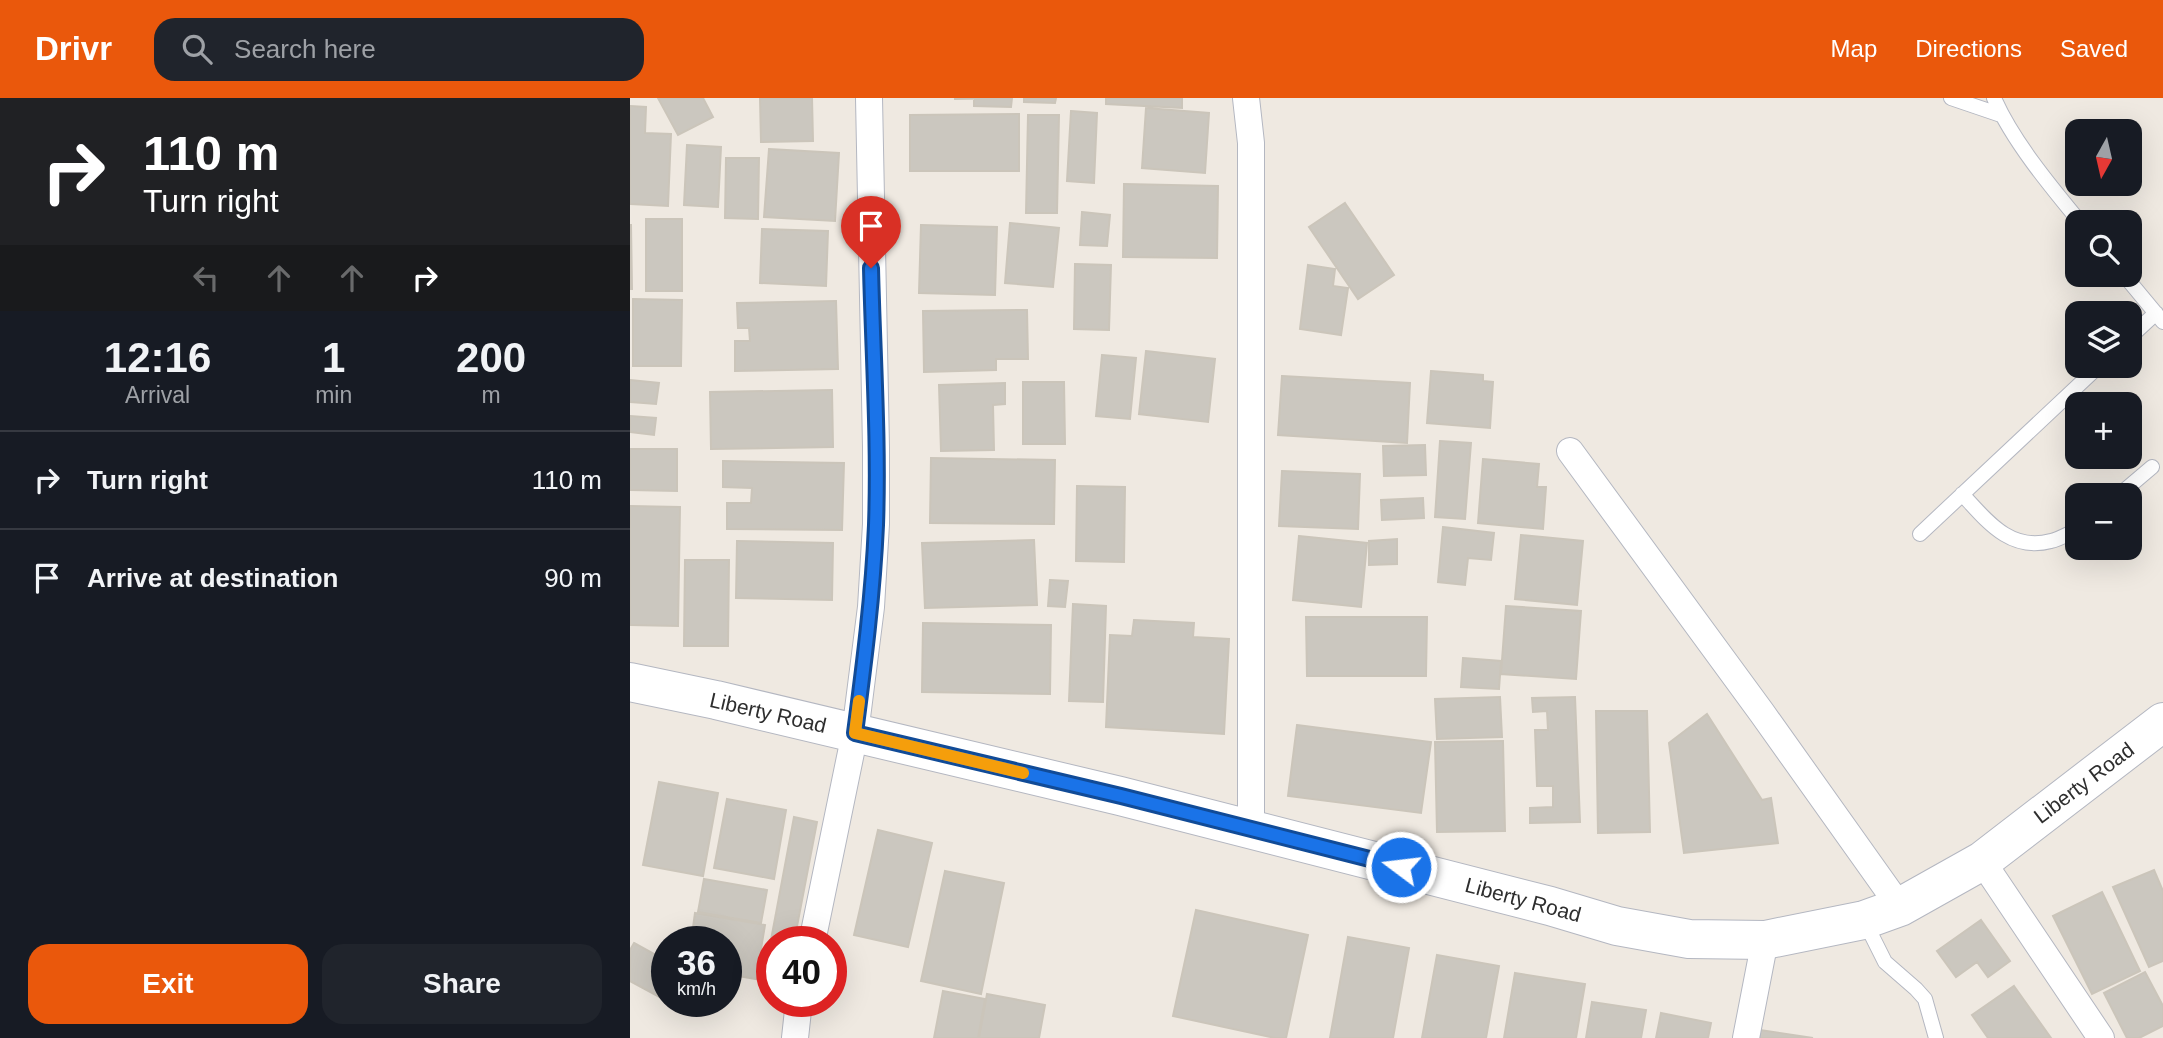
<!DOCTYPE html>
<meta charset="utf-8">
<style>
:root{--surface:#171b24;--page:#20242c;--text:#f1f3f6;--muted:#9ea1a6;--line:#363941;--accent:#ea580c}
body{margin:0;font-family:Arial,sans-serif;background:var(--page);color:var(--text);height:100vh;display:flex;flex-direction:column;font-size:26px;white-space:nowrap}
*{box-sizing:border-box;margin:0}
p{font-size:23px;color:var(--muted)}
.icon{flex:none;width:38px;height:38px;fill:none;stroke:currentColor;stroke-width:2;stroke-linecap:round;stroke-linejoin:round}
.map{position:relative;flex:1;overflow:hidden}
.details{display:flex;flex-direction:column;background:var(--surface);width:630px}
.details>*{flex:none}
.guide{background:#202124;color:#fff;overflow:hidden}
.needle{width:46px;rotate:188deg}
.fabs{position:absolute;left:1435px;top:21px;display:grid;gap:14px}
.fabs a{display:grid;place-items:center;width:77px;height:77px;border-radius:14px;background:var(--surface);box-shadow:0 7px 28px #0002;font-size:35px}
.speed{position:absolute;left:21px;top:828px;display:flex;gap:14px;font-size:35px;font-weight:700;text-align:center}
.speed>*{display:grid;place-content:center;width:91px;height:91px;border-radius:50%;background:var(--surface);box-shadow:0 7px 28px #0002;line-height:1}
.speed small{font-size:18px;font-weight:400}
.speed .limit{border:10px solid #d22;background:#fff;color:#111}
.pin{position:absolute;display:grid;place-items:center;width:60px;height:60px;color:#fff;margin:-72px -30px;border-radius:50% 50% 50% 0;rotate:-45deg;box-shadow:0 0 7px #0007}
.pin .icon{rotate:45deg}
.me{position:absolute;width:77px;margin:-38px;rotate:285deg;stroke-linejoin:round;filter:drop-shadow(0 0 5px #0008)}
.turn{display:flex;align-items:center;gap:24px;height:147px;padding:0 28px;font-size:32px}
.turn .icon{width:91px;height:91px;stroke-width:2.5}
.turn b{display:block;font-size:49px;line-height:60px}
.lanes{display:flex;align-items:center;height:66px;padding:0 28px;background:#0003;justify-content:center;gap:35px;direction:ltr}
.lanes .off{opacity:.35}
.eta{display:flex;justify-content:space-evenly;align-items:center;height:119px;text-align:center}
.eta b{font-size:42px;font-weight:700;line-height:49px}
.cta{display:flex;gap:14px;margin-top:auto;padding:14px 28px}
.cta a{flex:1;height:80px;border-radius:21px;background:var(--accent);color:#fff;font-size:28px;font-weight:700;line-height:80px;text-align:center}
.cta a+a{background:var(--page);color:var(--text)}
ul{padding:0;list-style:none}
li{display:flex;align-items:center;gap:21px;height:98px;padding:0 28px;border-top:2px solid var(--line)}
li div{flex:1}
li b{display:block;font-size:26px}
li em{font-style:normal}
header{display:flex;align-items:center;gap:42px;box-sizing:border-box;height:98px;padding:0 35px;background:var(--accent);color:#fff}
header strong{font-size:33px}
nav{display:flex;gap:38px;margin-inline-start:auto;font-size:24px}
.search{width:490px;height:63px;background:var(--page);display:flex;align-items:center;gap:18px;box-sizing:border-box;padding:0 24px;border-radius:21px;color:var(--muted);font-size:26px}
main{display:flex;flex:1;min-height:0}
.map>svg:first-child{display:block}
.building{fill:#cbc7bf;stroke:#cbc5ba;stroke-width:2}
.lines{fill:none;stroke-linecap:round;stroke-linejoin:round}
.lane-casing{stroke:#b4b7c1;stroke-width:16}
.street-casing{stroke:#b4b7c1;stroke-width:28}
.secondary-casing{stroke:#b4b7c1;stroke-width:40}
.lane{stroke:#fff;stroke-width:14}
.street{stroke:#fff;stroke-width:26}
.secondary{stroke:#fff;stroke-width:38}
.route-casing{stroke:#114b97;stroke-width:18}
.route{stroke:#1a73e8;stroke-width:12}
.slow{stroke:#f59e0b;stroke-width:12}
.labels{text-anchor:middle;stroke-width:6;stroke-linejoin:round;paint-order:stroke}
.street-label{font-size:21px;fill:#2e2e2e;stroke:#fff}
</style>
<header>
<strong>Drivr</strong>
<div class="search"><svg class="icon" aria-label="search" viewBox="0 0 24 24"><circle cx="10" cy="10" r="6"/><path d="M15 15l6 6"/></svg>Search here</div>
<nav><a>Map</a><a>Directions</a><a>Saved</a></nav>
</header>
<main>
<section class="details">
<div class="guide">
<div class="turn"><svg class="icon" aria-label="right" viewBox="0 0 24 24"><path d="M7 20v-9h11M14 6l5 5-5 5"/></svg><div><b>110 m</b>Turn right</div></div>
<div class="lanes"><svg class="icon off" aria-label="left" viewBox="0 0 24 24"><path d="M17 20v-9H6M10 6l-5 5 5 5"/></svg><svg class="icon off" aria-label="ahead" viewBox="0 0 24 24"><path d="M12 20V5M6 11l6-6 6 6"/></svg><svg class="icon off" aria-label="ahead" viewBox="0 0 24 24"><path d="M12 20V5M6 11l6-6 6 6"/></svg><svg class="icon" aria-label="right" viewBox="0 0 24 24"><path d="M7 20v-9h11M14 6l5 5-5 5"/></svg></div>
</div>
<div class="eta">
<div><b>12:16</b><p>Arrival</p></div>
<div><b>1</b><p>min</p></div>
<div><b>200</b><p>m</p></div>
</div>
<ul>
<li><svg class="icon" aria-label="right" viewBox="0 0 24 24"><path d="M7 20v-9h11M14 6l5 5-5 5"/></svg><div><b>Turn right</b></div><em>110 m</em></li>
<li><svg class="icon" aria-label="arrive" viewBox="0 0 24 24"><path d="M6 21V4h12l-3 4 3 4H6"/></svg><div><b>Arrive at destination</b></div><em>90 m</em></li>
</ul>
<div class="cta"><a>Exit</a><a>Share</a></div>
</section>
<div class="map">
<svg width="1533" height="940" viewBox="0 0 1533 940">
<rect width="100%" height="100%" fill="#efe9e1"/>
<path class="building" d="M 28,0 L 73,0 L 83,19 L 48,37 Z
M 130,0 L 182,0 L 183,43 L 131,44 Z
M 382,0 L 381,9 L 344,8 L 344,1 L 324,1 Z
M 394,0 L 426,0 L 425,5 L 394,4 Z
M 476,0 L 552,0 L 552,10 L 476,6 Z
M 0,8 L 16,9 L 15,35 L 41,36 L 38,108 L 0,106 Z
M 516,10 L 579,15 L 575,75 L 512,70 Z
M 441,13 L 467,15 L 464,85 L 437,83 Z
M 389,16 L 389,73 L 280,73 L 280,17 Z
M 398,17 L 429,17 L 427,115 L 396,115 Z
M 57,47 L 91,49 L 88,109 L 54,107 Z
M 139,51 L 209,55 L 205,123 L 134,119 Z
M 96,60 L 129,60 L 128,121 L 95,120 Z
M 494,86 L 588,88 L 587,160 L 493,159 Z
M 715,105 L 764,177 L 728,201 L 679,129 Z
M 452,114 L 480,117 L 477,148 L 450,147 Z
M 16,121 L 52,121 L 52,193 L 16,193 Z
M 380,125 L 429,130 L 423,189 L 375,185 Z
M 0,127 L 1,127 L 2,191 L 0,191 Z
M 291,127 L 367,129 L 365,197 L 289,195 Z
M 132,131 L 198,133 L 196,188 L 130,185 Z
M 445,166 L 481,167 L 479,232 L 444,231 Z
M 678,167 L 705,171 L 703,188 L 718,190 L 711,237 L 670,231 Z
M 3,201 L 52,202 L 51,268 L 3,268 Z
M 206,203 L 208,271 L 105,273 L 105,243 L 120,243 L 119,230 L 108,230 L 107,205 Z
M 397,212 L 398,261 L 366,261 L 366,272 L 294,274 L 293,213 Z
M 516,253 L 585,261 L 578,324 L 509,316 Z
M 472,257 L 506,260 L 500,321 L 466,318 Z
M 801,273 L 853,277 L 853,283 L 863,284 L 860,330 L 797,325 Z
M 652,278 L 780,285 L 777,345 L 648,337 Z
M 0,282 L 29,285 L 26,306 L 0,304 Z
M 393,284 L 434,284 L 435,346 L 393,346 Z
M 375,285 L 375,306 L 363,307 L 364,352 L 311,353 L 309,287 Z
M 202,292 L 203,349 L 81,351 L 80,294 Z
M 0,318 L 26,320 L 24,337 L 0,334 Z
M 810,343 L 841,345 L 835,421 L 805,419 Z
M 795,347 L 796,377 L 754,378 L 753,348 Z
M 0,351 L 47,351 L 47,393 L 0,392 Z
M 301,360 L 425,362 L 424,426 L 300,425 Z
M 853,361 L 909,366 L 907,389 L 916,389 L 913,431 L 848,425 Z
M 93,363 L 214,365 L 212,432 L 97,431 L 97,405 L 121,405 L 122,390 L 93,389 Z
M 652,373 L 730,376 L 728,431 L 649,428 Z
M 447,388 L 495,389 L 494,464 L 446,463 Z
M 793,400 L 794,420 L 752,422 L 751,402 Z
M 0,408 L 50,409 L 48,528 L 0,527 Z
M 813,429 L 864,435 L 861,462 L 838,460 L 835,487 L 808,484 Z
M 891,437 L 953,443 L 947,507 L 885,501 Z
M 669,438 L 737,445 L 731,509 L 663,502 Z
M 767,441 L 767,466 L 739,467 L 739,443 Z
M 404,442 L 407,507 L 295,510 L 292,445 Z
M 107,443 L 203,445 L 202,502 L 106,500 Z
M 55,462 L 99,462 L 98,548 L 54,548 Z
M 420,482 L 438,483 L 435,509 L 418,508 Z
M 443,506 L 476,508 L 473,604 L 439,603 Z
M 876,508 L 951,513 L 946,581 L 871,576 Z
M 676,519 L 797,519 L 796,578 L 677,578 Z
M 504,522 L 564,525 L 563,539 L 599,541 L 594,636 L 476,629 L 480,537 L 502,538 Z
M 293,525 L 421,527 L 420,596 L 292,594 Z
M 833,560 L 871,563 L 869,591 L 831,589 Z
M 870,599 L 872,639 L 807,641 L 805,601 Z
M 945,599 L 950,724 L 900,725 L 900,710 L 923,709 L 923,688 L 907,688 L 905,632 L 918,632 L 917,613 L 903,614 L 902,600 Z
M 966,613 L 1017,613 L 1020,734 L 968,735 Z
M 1077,616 L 1132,702 L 1141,700 L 1148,745 L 1054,755 L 1039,645 Z
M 667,627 L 801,644 L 791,715 L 658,698 Z
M 873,643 L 875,733 L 807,734 L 805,644 Z
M 29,684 L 88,695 L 73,778 L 13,767 Z
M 97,701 L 156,712 L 144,781 L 84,770 Z
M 164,719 L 187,724 L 164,844 L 142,844 L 142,892 L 132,890 Z
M 248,732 L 302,745 L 278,849 L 224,837 Z
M 1524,772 L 1533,793 L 1533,863 L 1519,869 L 1483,789 Z
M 315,773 L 374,785 L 351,896 L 291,883 Z
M 74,781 L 137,792 L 131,825 L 68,814 Z
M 1472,794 L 1510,873 L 1462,896 L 1423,818 Z
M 566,812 L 678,837 L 656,940 L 645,940 L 543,918 Z
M 65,815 L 135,827 L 126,881 L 96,876 L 96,844 L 61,844 Z
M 1351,822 L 1380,863 L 1358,879 L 1347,864 L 1326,879 L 1307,853 Z
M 718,839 L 779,850 L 763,940 L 700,940 Z
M 4,845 L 37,863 L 37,903 L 0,883 L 0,852 Z
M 807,857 L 869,868 L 856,940 L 792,940 Z
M 1515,874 L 1533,908 L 1533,928 L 1509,940 L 1497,940 L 1474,895 Z
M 885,875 L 955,886 L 946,940 L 874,940 Z
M 1384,888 L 1421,940 L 1358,940 L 1342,917 Z
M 313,893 L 355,901 L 348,940 L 304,940 Z
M 357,896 L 415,907 L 409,940 L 349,940 Z
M 962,904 L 1016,912 L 1011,940 L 956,940 Z
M 1031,915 L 1081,925 L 1078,940 L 1026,940 Z
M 1130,932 L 1183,940 L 1129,940 Z"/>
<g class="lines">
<g class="lane-casing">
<path id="lane" d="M 1321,0 L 1371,17
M 1364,0 C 1382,42 1421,89 1450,124
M 1494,177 L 1533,224
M 1500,239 L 1526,215
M 1332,396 C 1357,423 1380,454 1421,443 C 1430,441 1439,435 1447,432
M 1489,397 L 1522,369
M 1290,436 L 1469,268
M 1235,824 L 1255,864 L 1286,891 L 1295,901 L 1306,940"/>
</g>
<g class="street-casing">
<path id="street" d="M 616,0 L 621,45 L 621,730
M 940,353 L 1132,615 L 1270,809
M 1352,763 L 1471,940
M 182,844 L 225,635 L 241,509 L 246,426 L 246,349 L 239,0
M 165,940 L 169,903
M 1116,940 L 1135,842"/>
</g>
<g class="secondary-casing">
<path id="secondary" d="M 0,584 L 86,602 L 490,698 L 920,808 L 987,828 L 1059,841 L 1135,842 L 1234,822 L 1270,809 L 1352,763 L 1533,624"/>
</g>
<use href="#lane" class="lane"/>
<use href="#street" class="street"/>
<use href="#secondary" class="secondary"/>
</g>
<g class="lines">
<g class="route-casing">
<path id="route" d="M 241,170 C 243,256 249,342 246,427 C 243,497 234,566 225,635 L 491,698 L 771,769"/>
</g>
<use href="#route" class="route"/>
<path class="slow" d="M 229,603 L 225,635 L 393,675"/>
</g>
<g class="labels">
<g class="street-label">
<text transform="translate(138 615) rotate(13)" y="7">Liberty Road</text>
<text transform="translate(1454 685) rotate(-37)" y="7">Liberty Road</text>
<text transform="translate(893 802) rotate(15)" y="7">Liberty Road</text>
</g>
</g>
</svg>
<div class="fabs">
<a><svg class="needle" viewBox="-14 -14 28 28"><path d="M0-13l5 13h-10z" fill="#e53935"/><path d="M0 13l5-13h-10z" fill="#9ea1a6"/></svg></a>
<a><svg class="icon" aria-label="search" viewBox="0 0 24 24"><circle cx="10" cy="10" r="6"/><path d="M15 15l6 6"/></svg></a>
<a><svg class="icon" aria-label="layers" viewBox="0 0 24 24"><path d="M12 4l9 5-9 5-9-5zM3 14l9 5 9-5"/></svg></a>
<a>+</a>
<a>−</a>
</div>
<div class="speed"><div>36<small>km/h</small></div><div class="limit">40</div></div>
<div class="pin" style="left:241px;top:170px;background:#d93025"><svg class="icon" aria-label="arrive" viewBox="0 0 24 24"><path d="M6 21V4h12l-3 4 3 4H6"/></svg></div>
<svg class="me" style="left:771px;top:769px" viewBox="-20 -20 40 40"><circle r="17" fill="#1a73e8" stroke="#fff" stroke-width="3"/><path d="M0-11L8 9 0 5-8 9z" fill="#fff"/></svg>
</div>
</main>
